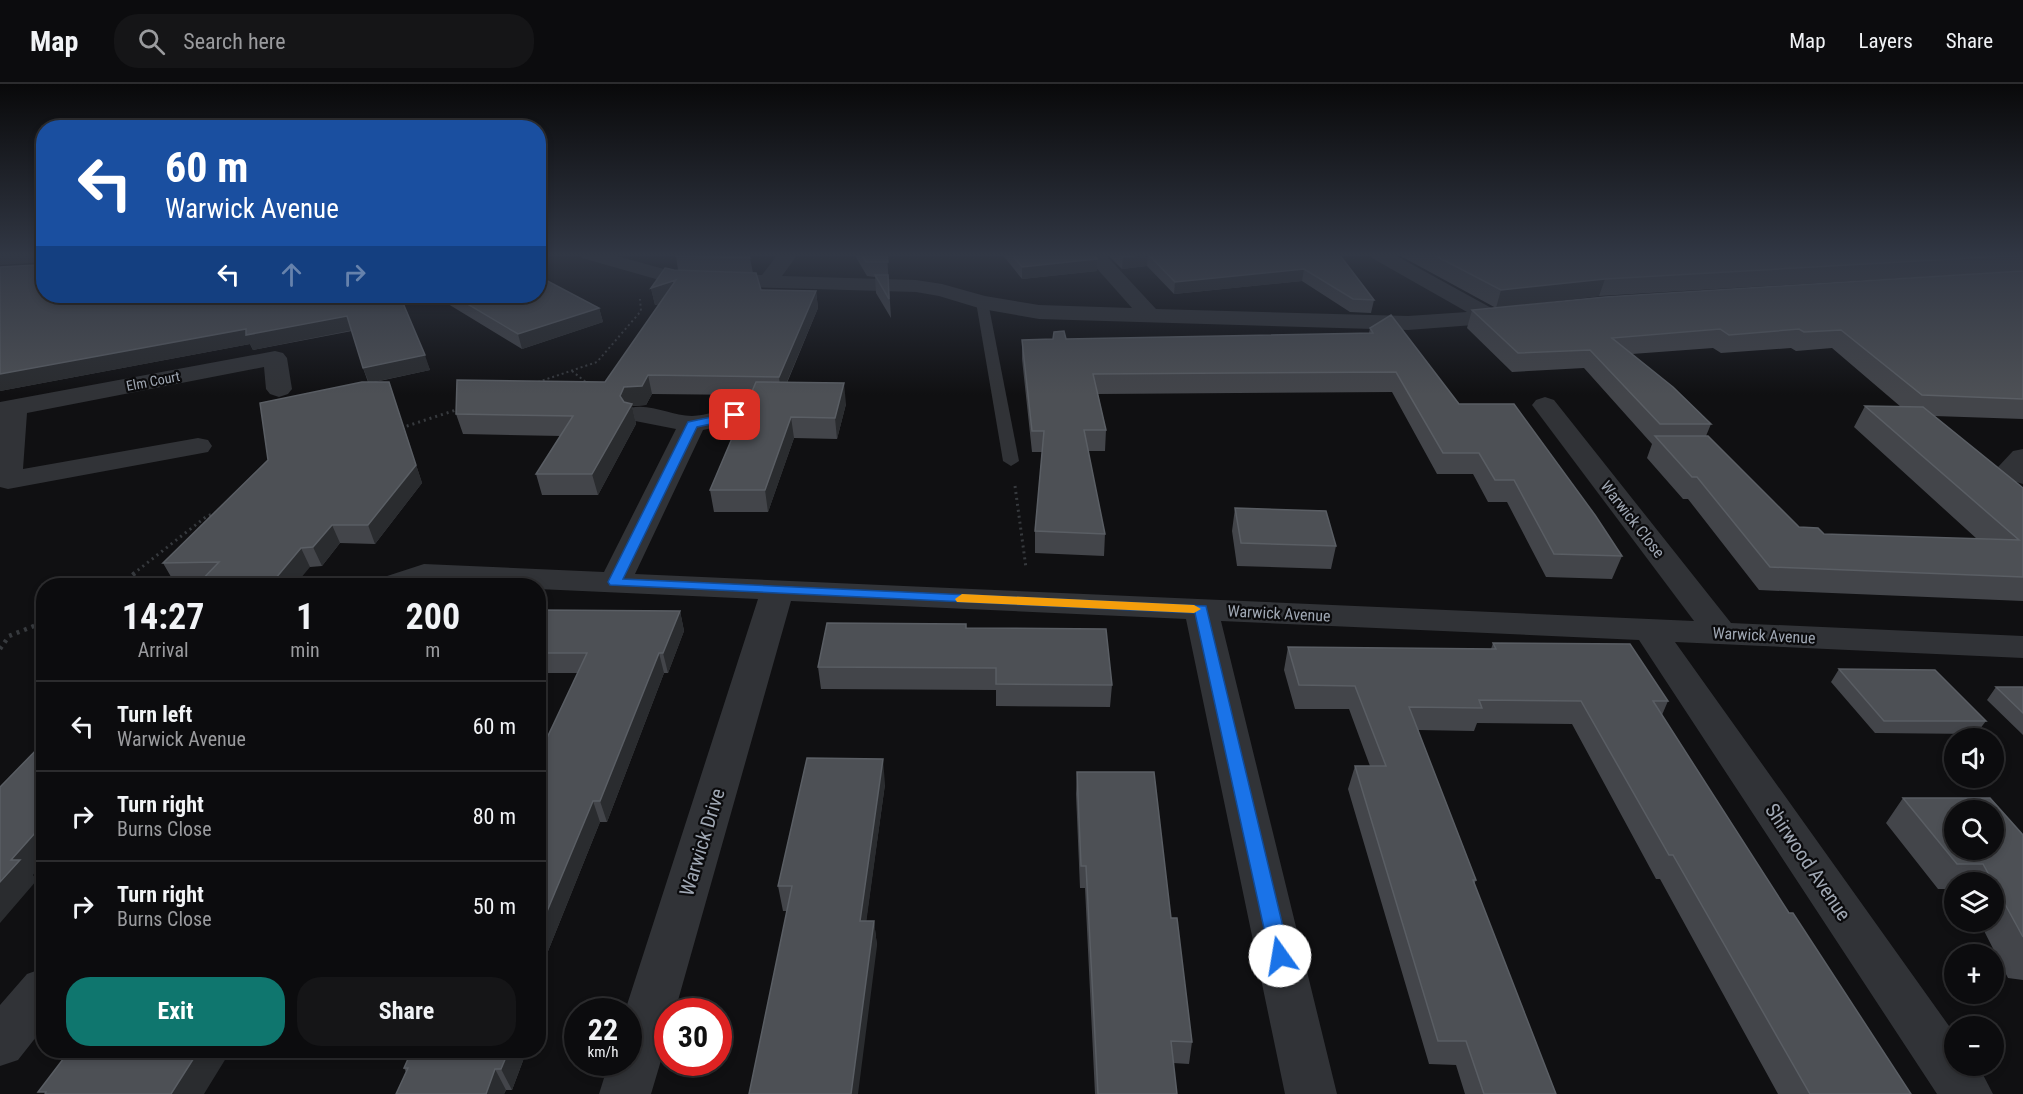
<!DOCTYPE html>
<meta charset="utf-8">
<style>
:root{--surface:#0c0c0e;--page:#151517;--text:#f1f3f6;--muted:#9a9b9e;--line:#2c2c2e;--accent:#0f766e}
body{margin:0;font-family:"Roboto Condensed",sans-serif;background:var(--page);color:var(--text);height:100vh;display:flex;flex-direction:column;font-size:22px;white-space:nowrap}
*{box-sizing:border-box;margin:0}
p{font-size:20px;color:var(--muted)}
.icon{flex:none;width:33px;height:33px;fill:none;stroke:currentColor;stroke-width:2;stroke-linecap:round;stroke-linejoin:round}
.map{position:relative;flex:1;overflow:hidden}
.drawer{position:absolute;left:36px;top:494px;width:510px;height:480px;display:flex;flex-direction:column;background:var(--surface);border-radius:24px;box-shadow:0 3px 9px #0003,0 0 0 2px var(--line)}
.drawer>*{flex:none}
.guide{position:absolute;left:36px;top:36px;width:510px;height:183px;border-radius:24px;box-shadow:0 3px 9px #0003,0 0 0 2px var(--line);background:#1a4fa0;color:#fff;overflow:hidden}
.controls{position:absolute;left:1944px;top:644px;display:grid;gap:12px}
.controls a{display:grid;place-items:center;width:60px;height:60px;border-radius:50%;background:var(--surface);box-shadow:0 3px 9px #0003,0 0 0 2px var(--line);font-size:30px}
.speed{position:absolute;left:564px;top:914px;display:flex;gap:12px;font-size:30px;font-weight:700;text-align:center}
.speed>*{display:grid;place-content:center;width:78px;height:78px;border-radius:50%;background:var(--surface);box-shadow:0 3px 9px #0003,0 0 0 2px var(--line);line-height:1}
.speed small{font-size:15px;font-weight:400}
.speed .limit{border:9px solid #d22;background:#fff;color:#111}
.pin{position:absolute;display:grid;place-items:center;width:51px;height:51px;color:#fff;margin:-26px;border-radius:12px;box-shadow:0 3px 9px #0006}
.me{position:absolute;width:66px;margin:-33px;rotate:347deg;stroke-linejoin:round;filter:drop-shadow(0 0 4px #0008)}
.turn{display:flex;align-items:center;gap:21px;height:126px;padding:0 30px;font-size:27px}
.turn .icon{width:78px;height:78px;stroke-width:2.5}
.turn b{display:block;font-size:42px;line-height:51px}
.lanes{display:flex;align-items:center;height:57px;padding:0 30px;background:#0003;justify-content:center;gap:30px;direction:ltr}
.lanes .off{opacity:.35}
.eta{display:flex;justify-content:space-evenly;align-items:center;height:102px;text-align:center}
.eta b{font-size:36px;font-weight:700;line-height:42px}
.action{display:flex;gap:12px;margin-top:auto;padding:12px 30px}
.action a{flex:1;height:69px;border-radius:24px;background:var(--accent);color:#fff;font-size:24px;font-weight:700;line-height:69px;text-align:center}
.action a+a{background:var(--page);color:var(--text)}
ul{padding:0;list-style:none}
li{display:flex;align-items:center;gap:18px;height:90px;padding:0 30px;border-top:2px solid var(--line)}
li div{flex:1}
li b{display:block;font-size:22px}
li em{font-style:normal}
header{display:flex;align-items:center;gap:36px;box-sizing:border-box;height:84px;padding:0 30px;background:var(--surface);border-bottom:2px solid var(--line)}
header strong{font-size:28px}
nav{display:flex;gap:33px;margin-inline-start:auto;font-size:21px}
.search{width:420px;height:54px;background:var(--page);display:flex;align-items:center;gap:15px;box-sizing:border-box;padding:0 21px;border-radius:24px;color:var(--muted);font-size:22px}
.map>svg:first-child{display:block}
.lines{fill:none;stroke-linecap:round;stroke-linejoin:round}
.path-far2{stroke:#373a3e;stroke-width:2;stroke-dasharray:2 3;stroke-linecap:butt}
.path-far1{stroke:#373a3e;stroke-width:3;stroke-dasharray:2 4;stroke-linecap:butt}
.path{stroke:#373a3e;stroke-width:4.5;stroke-dasharray:3 5;stroke-linecap:butt}
.lane{fill:#313337;fill-rule:evenodd}
.street{fill:#313337;fill-rule:evenodd}
.wall{fill:#43454a;fill-rule:evenodd}
.shaded-wall{fill:#2a2c2f}
.building{fill:#4d5055;stroke:#5a5e64;stroke-width:1.5;fill-rule:evenodd}
.route{fill:#1a73e8;stroke:#114b97;stroke-width:1.5}
.slow{fill:#f59e0b}
.labels{text-anchor:middle;stroke-width:4.5;stroke-linejoin:round;paint-order:stroke}
.far-street-label{font-size:14px;fill:#a0a8b4;stroke:#0b0b0d}
.street-label{font-size:16px;fill:#a0a8b4;stroke:#0b0b0d}
.near-street-label{font-size:20px;fill:#a0a8b4;stroke:#0b0b0d}
</style>
<header>
<strong>Map</strong>
<div class="search"><svg class="icon" aria-label="search" viewBox="0 0 24 24"><circle cx="10" cy="10" r="6"/><path d="M15 15l6 6"/></svg>Search here</div>
<nav><a>Map</a><a>Layers</a><a>Share</a></nav>
</header>
<div class="map">
<svg width="2023" height="1010" viewBox="0 0 2023 1010">
<rect width="100%" height="100%" fill="#101012"/>
<g class="lines">
<path class="path-far2" d="M 572,287 L 587,299
M 538,298 L 597,278 L 641,227 L 640,215"/>
<path class="path-far1" d="M 401,344 L 459,325
M 1015,402 L 1026,484
M 133,490 L 207,432 L 216,429"/>
<path class="path" d="M 120,501 L 135,489
M 0,565 L 9,552 L 44,538"/>
<path class="lane" d="M 982,214 L 988,218 L 1019,377 L 1011,382 L 1003,377 L 976,218 Z"/>
<path class="street" d="M 579,170 L 610,170 L 678,189 L 762,191 L 778,170 L 798,170 L 782,192 L 916,196 L 942,200 L 985,212 L 1039,221 L 1132,224 L 1084,170 L 1105,170 L 1156,225 L 1408,232 L 1467,228 L 1372,174 L 1369,170 L 1393,170 L 1495,226 L 1521,226 L 1524,231 L 1521,236 L 1513,238 L 1408,246 L 1039,235 L 982,225 L 939,212 L 916,208 L 677,201 L 582,174 Z
M 275,267 L 283,269 L 287,274 L 292,305 L 288,310 L 279,313 L 270,310 L 266,305 L 264,283 L 27,329 L 23,385 L 198,354 L 208,356 L 212,362 L 208,368 L 8,405 L 0,403 L 0,318 Z
M 1545,313 L 1554,316 L 1731,539 L 2023,552 L 2023,574 L 1675,558 L 1954,949 L 1954,981 L 1978,981 L 1993,1010 L 1937,1010 L 1639,556 L 1221,537 L 1337,1010 L 1285,1010 L 1186,535 L 791,517 L 675,927 L 668,927 L 668,953 L 651,1010 L 599,1010 L 609,978 L 628,978 L 628,927 L 625,927 L 758,515 L 538,505 L 538,501 L 377,501 L 381,494 L 424,480 L 604,488 L 676,345 L 630,336 L 626,330 L 630,324 C 651,319 671,332 692,332 C 710,332 726,321 744,325 L 748,331 L 744,337 L 703,346 L 635,490 L 1694,537 L 1532,321 L 1536,316 Z
M 2023,365 L 2023,400 L 2013,397 L 1998,383 L 2013,367 Z
M 44,884 L 44,943 L 18,976 L 0,982 L 0,921 L 27,890 Z"/>
</g>
<path class="wall" d="M 0,170 L 400,212 L 430,286 L 375,298 L 389,298 L 422,399 L 375,460 L 340,459 L 322,482 L 310,483 L 201,497 L 174,498 L 163,479 L 368,298 L 363,284 L 352,247 L 253,266 L 250,260 L 0,307 L 0,183 L 37,181 L 39,178 Z
M 854,170 L 887,170 L 891,234 L 876,209 L 875,193 L 867,192 Z
M 1002,170 L 1092,170 L 1097,175 L 1097,187 L 1022,195 Z
M 1107,170 L 1339,170 L 1374,216 L 1371,229 L 1350,228 L 1302,197 L 1174,210 L 1147,182 L 1122,185 Z
M 1397,170 L 2023,170 L 2023,335 L 1934,332 L 2023,404 L 2023,517 L 1759,506 L 1688,415 L 1683,415 L 1647,374 L 1652,360 L 1584,284 L 1512,288 L 1467,244 L 1472,226 L 1496,224 ZM 2023,187 L 1500,223 L 1599,212 ZM 1713,264 L 1721,269 L 1791,264 L 1796,267 L 1832,264 L 1901,323 L 1865,322 L 1854,343 L 1977,455 L 1824,450 L 1799,443 L 1706,352 L 1711,340 L 1632,270 Z
M 676,172 L 750,174 L 753,189 L 761,206 L 816,207 L 818,224 L 787,299 L 846,320 L 837,355 L 794,354 L 768,428 L 714,428 L 710,406 L 750,311 L 652,310 L 646,321 L 632,322 L 636,340 L 598,411 L 542,411 L 536,390 L 561,352 L 463,350 L 456,330 L 605,298 L 660,220 L 655,221 L 651,204 L 678,186 Z
M 435,212 L 538,212 L 599,224 L 603,238 L 522,265 Z
M 1370,244 L 1459,320 L 1622,472 L 1612,495 L 1546,493 L 1507,418 L 1488,418 L 1473,390 L 1437,390 L 1392,308 L 1098,310 L 1106,346 L 1105,367 L 1088,367 L 1105,450 L 1104,472 L 1035,469 L 1035,447 L 1042,368 L 1032,368 L 1022,275 L 1022,256 L 1369,249 Z
M 1235,424 L 1336,462 L 1331,485 L 1237,482 L 1232,447 Z
M 538,526 L 680,527 L 684,547 L 668,589 L 664,589 L 607,738 L 600,738 L 538,892 L 577,589 L 538,589 Z
M 967,544 L 1112,601 L 1110,623 L 996,622 L 996,606 L 821,605 L 818,583 Z
M 1493,559 L 1668,617 L 1662,631 L 1789,829 L 1911,1010 L 1778,1010 L 1660,795 L 1656,795 L 1572,640 L 1477,639 L 1474,647 L 1418,646 L 1476,796 L 1474,801 L 1556,1010 L 1465,1010 L 1456,981 L 1429,980 L 1348,705 L 1355,682 L 1370,682 L 1349,625 L 1295,625 L 1284,586 L 1288,563 L 1491,565 Z
M 1839,585 L 1986,637 L 1976,650 L 1875,649 L 1831,598 Z
M 1996,603 L 2023,603 L 2023,651 L 1987,616 Z
M 1077,688 L 1171,834 L 1192,958 L 1189,980 L 1173,979 L 1177,1010 L 1095,1010 L 1085,804 L 1080,804 L 1076,710 Z
M 885,700 L 866,837 L 874,837 L 877,862 L 787,827 L 783,827 L 778,802 Z
M 1903,714 L 2023,751 L 2023,896 L 2008,894 L 1979,837 L 1994,837 L 1994,798 L 1954,798 L 1954,805 L 1938,805 L 1886,739 Z
M 412,966 L 527,966 L 512,1006 L 506,1006 L 504,1010 L 396,1010 L 406,988 L 404,984 Z"/>
<path class="shaded-wall" d="M 0,170 L 40,170 L 44,178 L 0,181 Z
M 1148,170 L 1147,182 L 1122,185 L 1123,173 Z
M 1097,175 L 1097,187 L 1022,195 L 1022,183 Z
M 1304,185 L 1302,197 L 1174,210 L 1175,198 Z
M 1605,195 L 1599,212 L 1496,224 L 1501,206 Z
M 676,196 L 679,213 L 655,221 L 651,204 Z
M 816,207 L 818,224 L 781,312 L 779,293 Z
M 599,224 L 603,238 L 522,265 L 518,250 Z
M 347,232 L 353,246 L 253,266 L 250,260 L 0,307 L 0,290 L 246,245 Z
M 425,271 L 430,286 L 369,299 L 363,284 Z
M 648,291 L 652,310 L 646,321 L 632,322 L 636,340 L 598,411 L 592,390 L 628,323 L 620,312 L 624,303 Z
M 389,298 L 422,399 L 375,460 L 368,441 Z
M 844,299 L 846,320 L 837,355 L 835,334 Z
M 791,333 L 794,354 L 768,428 L 765,406 Z
M 332,441 L 340,459 L 322,482 L 313,463 Z
M 301,464 L 310,483 L 295,501 L 270,501 Z
M 680,527 L 684,547 L 668,589 L 663,569 Z
M 659,569 L 664,589 L 607,738 L 600,717 Z
M 883,675 L 885,700 L 863,862 L 860,837 Z
M 593,717 L 600,738 L 538,892 L 538,849 Z
M 44,739 L 44,778 L 33,791 L 37,796 L 0,839 L 0,798 L 11,776 Z
M 874,837 L 877,862 L 858,1010 L 851,1010 Z
M 199,966 L 231,966 L 204,1010 L 171,1010 Z
M 509,966 L 527,966 L 512,1006 L 501,985 Z
M 495,985 L 506,1006 L 504,1010 L 486,1010 Z"/>
<path class="building" d="M 39,170 L 44,170 L 44,212 L 400,212 L 425,271 L 363,284 L 347,232 L 246,251 L 246,245 L 0,290 L 0,183 L 37,181 L 39,179 Z
M 677,170 L 749,170 L 750,174 L 676,172 Z
M 861,170 L 887,170 L 888,178 L 866,178 Z
M 1011,170 L 1092,170 L 1097,175 L 1022,183 Z
M 1119,170 L 1339,170 L 1374,216 L 1353,215 L 1304,185 L 1175,198 L 1148,170 L 1123,173 Z
M 1432,170 L 2023,170 L 2023,171 L 1605,195 L 1501,206 Z
M 665,184 L 674,186 L 756,189 L 761,206 L 816,207 L 779,293 L 648,291 L 642,302 L 624,303 L 620,312 L 624,318 L 632,320 L 592,390 L 536,390 L 573,332 L 456,330 L 457,296 L 605,298 L 676,196 L 651,204 Z
M 2023,187 L 2023,315 L 1922,311 L 1841,246 L 1804,248 L 1799,245 L 1729,251 L 1720,245 L 1612,254 L 1673,303 L 1711,340 L 1660,340 L 1590,266 L 1518,269 L 1472,226 L 1605,213 Z
M 875,191 L 888,191 L 889,215 Z
M 538,192 L 599,224 L 518,250 L 454,212 L 538,212 Z
M 1391,231 L 1459,320 L 1514,320 L 1595,431 L 1622,472 L 1554,470 L 1514,396 L 1495,396 L 1479,369 L 1443,369 L 1396,288 L 1093,290 L 1106,346 L 1084,346 L 1105,450 L 1035,447 L 1044,347 L 1032,347 L 1022,256 L 1053,255 L 1054,248 L 1064,247 L 1066,255 L 1373,249 L 1370,244 Z
M 362,298 L 389,298 L 416,381 L 368,441 L 332,441 L 313,463 L 301,464 L 270,501 L 197,501 L 219,478 L 163,479 L 268,376 L 260,319 Z
M 756,298 L 844,299 L 835,334 L 791,333 L 765,406 L 710,406 Z
M 1865,322 L 1923,323 L 2023,404 L 2023,493 L 1770,483 L 1697,393 L 1692,393 L 1655,352 L 1708,352 L 1799,443 L 1818,444 L 1824,450 L 2019,456 Z
M 1235,424 L 1326,427 L 1336,462 L 1241,459 Z
M 538,526 L 680,527 L 663,569 L 659,569 L 600,717 L 593,717 L 538,849 L 538,673 L 587,569 L 538,569 Z
M 827,539 L 966,540 L 966,544 L 1106,545 L 1112,601 L 996,600 L 996,584 L 818,583 Z
M 1493,559 L 1630,560 L 1668,617 L 1653,617 L 1789,829 L 1793,829 L 1911,1010 L 1810,1010 L 1673,771 L 1669,771 L 1581,617 L 1479,616 L 1482,624 L 1409,623 L 1476,796 L 1473,796 L 1556,1010 L 1484,1010 L 1466,957 L 1438,957 L 1355,682 L 1386,682 L 1355,602 L 1299,601 L 1288,563 L 1496,565 Z
M 1839,585 L 1935,586 L 1986,637 L 1884,637 Z
M 1996,603 L 2023,603 L 2023,629 Z
M 44,658 L 44,739 L 11,776 L 20,776 L 0,798 L 0,703 Z
M 807,674 L 883,675 L 860,837 L 874,837 L 851,1010 L 749,1010 L 792,802 L 778,802 Z
M 1077,688 L 1154,688 L 1171,834 L 1177,834 L 1192,958 L 1171,957 L 1177,1010 L 1098,1010 L 1086,782 L 1081,782 Z
M 1903,714 L 1990,714 L 2023,751 L 2023,853 L 1983,780 L 1957,780 ZM 1954,726 L 1994,726 L 1994,765 L 1954,765 Z
M 70,966 L 199,966 L 171,1010 L 45,1010 L 46,1008 L 38,1008 Z
M 412,966 L 509,966 L 501,985 L 495,985 L 486,1010 L 396,1010 L 408,984 L 404,984 Z"/>
<linearGradient id="sky" x2="0" y2="1"><stop stop-color="#09090a"/><stop offset="0.55" stop-color="#313744"/><stop offset="1" stop-color="#313744" stop-opacity="0"/></linearGradient>
<rect width="2023" height="311" fill="url(#sky)"/>
<path class="route" d="M 735,328 L 740,331 L 739,334 L 697,343 L 623,495 L 1206,522 L 1290,872 L 1287,877 L 1280,880 L 1273,877 L 1270,872 L 1195,529 L 610,501 L 608,498 L 688,338 Z"/>
<path class="slow" d="M 962,510 L 1194,521 L 1201,525 L 1194,529 L 957,518 L 955,515 Z"/>
<g class="labels">
<g class="far-street-label">
<text transform="translate(153 297) rotate(-11)" y="5">Elm Court</text>
</g>
<g class="street-label">
<text transform="translate(1633 435) rotate(52)" y="6">Warwick Close</text>
<text transform="translate(1279 529) rotate(3)" y="6">Warwick Avenue</text>
<text transform="translate(1764 551) rotate(3)" y="6">Warwick Avenue</text>
</g>
<g class="near-street-label">
<text transform="translate(702 758) rotate(-73)" y="7">Warwick Drive</text>
<text transform="translate(1808 778) rotate(56)" y="7">Shirwood Avenue</text>
</g>
</g>
</svg>
<div class="controls">
<a><svg class="icon" aria-label="sound" viewBox="0 0 24 24"><path d="M4 9h4l5-4v14l-5-4H4zM17 9q2 3 0 6"/></svg></a>
<a><svg class="icon" aria-label="search" viewBox="0 0 24 24"><circle cx="10" cy="10" r="6"/><path d="M15 15l6 6"/></svg></a>
<a><svg class="icon" aria-label="layers" viewBox="0 0 24 24"><path d="M12 4l9 5-9 5-9-5zM3 14l9 5 9-5"/></svg></a>
<a>+</a>
<a>−</a>
</div>
<div class="speed"><div>22<small>km/h</small></div><div class="limit">30</div></div>
<div class="pin" style="left:735px;top:331px;background:#d93025"><svg class="icon" aria-label="arrive" viewBox="0 0 24 24"><path d="M6 21V4h12l-3 4 3 4H6"/></svg></div>
<svg class="me" style="left:1280px;top:872px" viewBox="-20 -20 40 40"><circle r="19" fill="#fff"/><path d="M0-13L10 11 0 6-10 11z" fill="#1a73e8"/></svg>
<div class="guide">
<div class="turn"><svg class="icon" aria-label="left" viewBox="0 0 24 24"><path d="M17 20v-9H6M10 6l-5 5 5 5"/></svg><div><b>60 m</b>Warwick Avenue</div></div>
<div class="lanes"><svg class="icon" aria-label="left" viewBox="0 0 24 24"><path d="M17 20v-9H6M10 6l-5 5 5 5"/></svg><svg class="icon off" aria-label="ahead" viewBox="0 0 24 24"><path d="M12 20V5M6 11l6-6 6 6"/></svg><svg class="icon off" aria-label="right" viewBox="0 0 24 24"><path d="M7 20v-9h11M14 6l5 5-5 5"/></svg></div>
</div>
<section class="drawer">
<div class="eta">
<div><b>14:27</b><p>Arrival</p></div>
<div><b>1</b><p>min</p></div>
<div><b>200</b><p>m</p></div>
</div>
<ul>
<li><svg class="icon" aria-label="left" viewBox="0 0 24 24"><path d="M17 20v-9H6M10 6l-5 5 5 5"/></svg><div><b>Turn left</b><p>Warwick Avenue</p></div><em>60 m</em></li>
<li><svg class="icon" aria-label="right" viewBox="0 0 24 24"><path d="M7 20v-9h11M14 6l5 5-5 5"/></svg><div><b>Turn right</b><p>Burns Close</p></div><em>80 m</em></li>
<li><svg class="icon" aria-label="right" viewBox="0 0 24 24"><path d="M7 20v-9h11M14 6l5 5-5 5"/></svg><div><b>Turn right</b><p>Burns Close</p></div><em>50 m</em></li>
</ul>
<div class="action"><a>Exit</a><a>Share</a></div>
</section>
</div>
